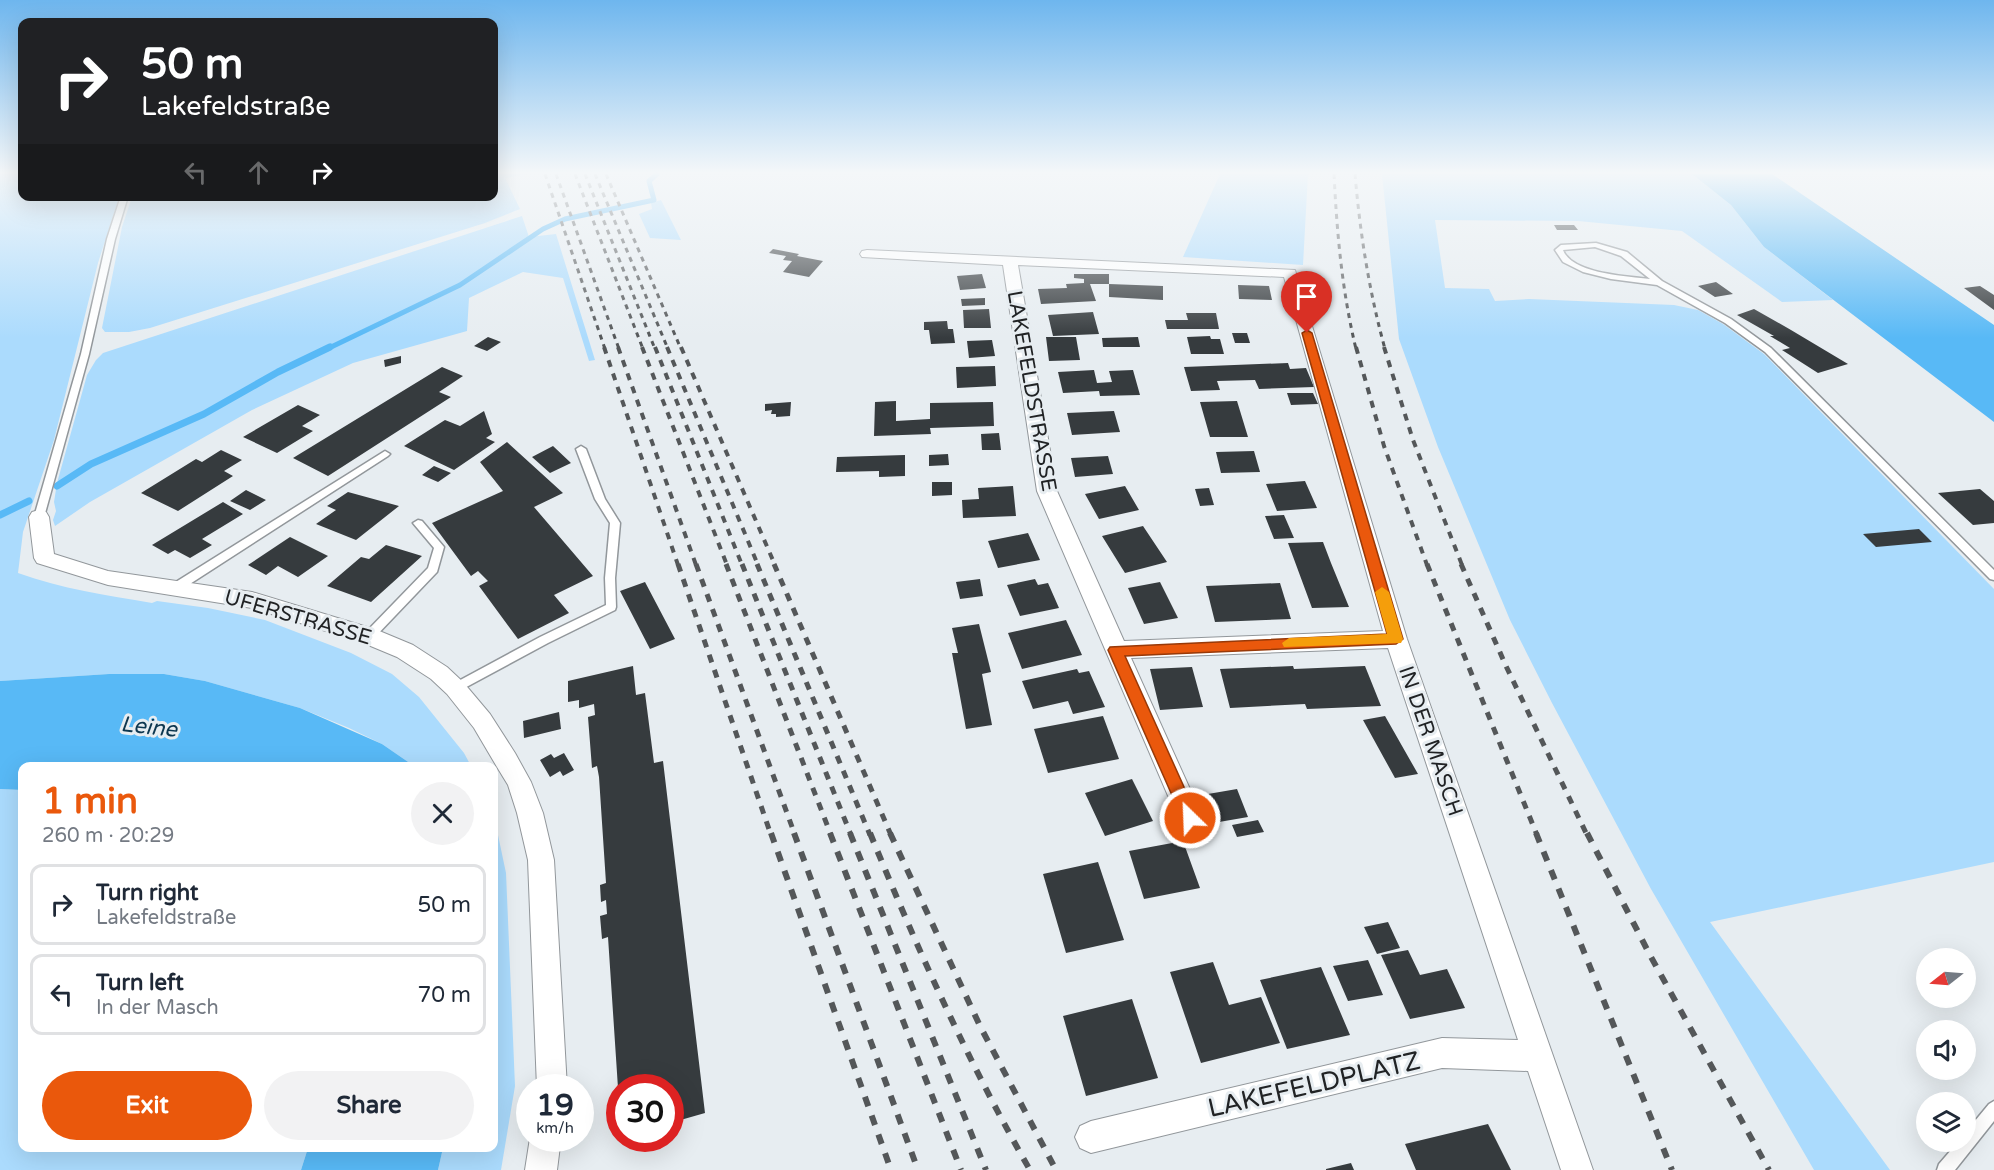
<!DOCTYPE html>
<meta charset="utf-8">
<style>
:root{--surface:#fff;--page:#f2f2f3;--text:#1f2937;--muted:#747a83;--line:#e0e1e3;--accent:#ea580c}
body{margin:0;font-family:"Varela Round",sans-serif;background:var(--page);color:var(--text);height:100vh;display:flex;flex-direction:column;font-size:22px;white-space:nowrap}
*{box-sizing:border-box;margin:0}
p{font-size:20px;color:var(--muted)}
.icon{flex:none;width:33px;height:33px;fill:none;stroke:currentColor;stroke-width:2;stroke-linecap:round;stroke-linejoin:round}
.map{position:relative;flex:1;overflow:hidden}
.details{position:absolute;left:18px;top:762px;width:480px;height:390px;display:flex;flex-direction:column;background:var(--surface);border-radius:12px;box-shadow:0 6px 24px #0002}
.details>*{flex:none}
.hud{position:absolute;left:18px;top:18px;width:480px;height:183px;border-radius:12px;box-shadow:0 6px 24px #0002;background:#202124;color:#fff;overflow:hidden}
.needle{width:39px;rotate:253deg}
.tools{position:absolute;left:1916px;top:948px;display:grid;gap:12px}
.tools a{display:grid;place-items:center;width:60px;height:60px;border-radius:50%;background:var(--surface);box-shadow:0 6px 24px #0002;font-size:30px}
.speed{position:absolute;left:516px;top:1074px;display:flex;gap:12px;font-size:30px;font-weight:700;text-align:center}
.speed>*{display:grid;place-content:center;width:78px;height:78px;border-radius:50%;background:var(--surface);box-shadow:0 6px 24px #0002;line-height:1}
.speed small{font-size:15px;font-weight:400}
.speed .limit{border:9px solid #d22;background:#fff;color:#111}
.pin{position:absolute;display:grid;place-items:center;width:51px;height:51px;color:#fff;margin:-62px -26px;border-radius:50% 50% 50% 0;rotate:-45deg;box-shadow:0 0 6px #0007}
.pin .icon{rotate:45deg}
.me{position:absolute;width:66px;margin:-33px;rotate:336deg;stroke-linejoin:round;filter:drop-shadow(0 0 4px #0008)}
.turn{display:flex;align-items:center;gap:21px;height:126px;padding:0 24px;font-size:27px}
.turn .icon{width:78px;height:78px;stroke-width:2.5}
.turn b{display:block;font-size:42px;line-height:51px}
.lanes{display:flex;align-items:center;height:57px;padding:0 24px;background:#0003;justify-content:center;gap:30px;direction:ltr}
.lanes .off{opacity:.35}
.round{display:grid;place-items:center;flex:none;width:63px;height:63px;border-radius:32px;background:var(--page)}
.head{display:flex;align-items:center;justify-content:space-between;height:102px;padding:0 24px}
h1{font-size:36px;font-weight:800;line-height:45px;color:var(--accent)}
.cta{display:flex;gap:12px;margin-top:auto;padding:12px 24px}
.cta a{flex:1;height:69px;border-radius:36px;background:var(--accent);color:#fff;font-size:24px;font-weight:800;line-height:69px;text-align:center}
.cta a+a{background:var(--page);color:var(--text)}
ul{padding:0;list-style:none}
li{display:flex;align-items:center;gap:18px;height:81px;margin:0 12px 9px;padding:0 12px;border:3px solid var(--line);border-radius:12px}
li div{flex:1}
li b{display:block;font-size:22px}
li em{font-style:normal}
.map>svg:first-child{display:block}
.green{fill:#abdbfd}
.water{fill:#58b9f6}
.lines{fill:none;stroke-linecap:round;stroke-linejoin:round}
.stream-far1{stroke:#58b9f6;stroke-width:5}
.stream{stroke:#58b9f6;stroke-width:7}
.building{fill:#363b3e}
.service-casing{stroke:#92979b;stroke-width:3}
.minor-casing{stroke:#92979b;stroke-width:2}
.service{fill:#fff;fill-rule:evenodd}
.minor{fill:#fff;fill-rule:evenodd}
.rail-far3{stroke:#545759;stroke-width:3;stroke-dasharray:5 5;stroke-linecap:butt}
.rail-far2{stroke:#545759;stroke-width:4;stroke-dasharray:7 7;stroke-linecap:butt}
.rail-far1{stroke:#545759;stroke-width:5;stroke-dasharray:8 8;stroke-linecap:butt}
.rail{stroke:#545759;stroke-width:6;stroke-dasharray:10 10;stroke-linecap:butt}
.route{fill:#ea580c;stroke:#983908;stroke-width:1.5}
.slow{fill:#f59e0b}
.labels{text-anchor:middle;stroke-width:6;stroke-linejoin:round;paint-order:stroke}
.street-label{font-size:21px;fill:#212325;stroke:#e7edf1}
.water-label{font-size:22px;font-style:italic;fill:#0d3750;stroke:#e7edf1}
.near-street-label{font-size:26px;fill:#212325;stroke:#e7edf1}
</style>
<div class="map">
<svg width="1994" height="1170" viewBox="0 0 1994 1170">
<rect width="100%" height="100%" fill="#e7edf1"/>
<path class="green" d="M 0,174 L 22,174 L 22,196 L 119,197 L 98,263 L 54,440 L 23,532 L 18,573 C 62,589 106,595 152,603 L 157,601 L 208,608 L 265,620 L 351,653 L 392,674 L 419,697 L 464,753 L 471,766 L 414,766 L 382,744 L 349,728 L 300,708 L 205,681 L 164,674 L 109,674 L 0,681 Z
M 494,174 L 526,174 L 505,178 L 520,209 L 485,223 L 150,328 L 129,332 L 105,332 L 102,328 L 122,227 L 132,197 L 494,196 Z
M 1220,174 L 1308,174 L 1303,265 L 1183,257 Z
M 1382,174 L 1692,174 L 1731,205 L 1764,247 L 1833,300 L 1782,302 L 1682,231 L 1578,221 L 1435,220 L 1445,288 L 1489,289 L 1495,301 L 1529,299 L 1674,305 L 1698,310 L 1723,324 L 1764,354 L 1994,589 L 1994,862 L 1710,922 L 1890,1170 L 1814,1170 L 1651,889 L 1552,703 L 1510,620 L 1438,447 L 1399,339 Z
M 661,200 L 681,240 L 650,238 L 639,214 L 652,209 L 651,203 Z
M 522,216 L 529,237 L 556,234 L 595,360 L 589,361 L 563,278 L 523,272 L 469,298 L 467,331 L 353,363 L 252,410 L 90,502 L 55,526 L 53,520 L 56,511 L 54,502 L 57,483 L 87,375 L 96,360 L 103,353 Z
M 0,789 L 22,790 L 22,1148 L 308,1148 L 301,1170 L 0,1170 Z
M 494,816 L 506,873 L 515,1086 L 501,1170 L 438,1170 L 443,1148 L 494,1148 Z"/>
<path class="water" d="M 1692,174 L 1772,174 L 1994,325 L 1994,422 L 1764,247 L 1731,205 Z
M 109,674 L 164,674 L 205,681 L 300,708 L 382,744 L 414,766 L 22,766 L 22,790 L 0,789 L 0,681 Z
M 308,1148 L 443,1148 L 438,1170 L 301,1170 Z"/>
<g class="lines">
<path class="stream-far1" d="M 327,349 L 460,285 L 543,229 L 565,219 L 654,200 L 649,181 L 657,174"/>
<path class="stream" d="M 57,486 L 91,464 L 204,414 L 278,372 L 330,347
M 0,515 L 29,501"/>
</g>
<path class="building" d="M 1554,225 L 1574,225 L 1578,230 L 1557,230 Z
M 773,249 L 799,254 L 797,256 L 823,261 L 809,277 L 783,272 L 792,261 L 783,260 L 786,256 L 769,253 Z
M 982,274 L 986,288 L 960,290 L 957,276 Z
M 1074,274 L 1109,274 L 1109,284 L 1090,284 L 1096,301 L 1041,304 L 1038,289 L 1067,288 L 1066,284 L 1084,283 L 1084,279 L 1074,278 Z
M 1716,282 L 1733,294 L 1715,297 L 1698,286 Z
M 1109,284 L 1163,286 L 1163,300 L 1109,297 Z
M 1238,285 L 1269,286 L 1272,300 L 1239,299 Z
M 1980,286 L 1994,295 L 1994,310 L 1964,288 Z
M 985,298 L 985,305 L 962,306 L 961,299 Z
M 989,309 L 991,328 L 964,328 L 963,310 Z
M 1754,309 L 1791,330 L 1848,364 L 1818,373 L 1782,350 L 1790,348 L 1770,336 L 1774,336 L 1737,315 Z
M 1093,312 L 1099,334 L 1053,336 L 1048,315 Z
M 1186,313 L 1216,313 L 1219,329 L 1167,329 L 1165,320 L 1188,320 Z
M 947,321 L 948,329 L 953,329 L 955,343 L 931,344 L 929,330 L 924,330 L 924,322 Z
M 1232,333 L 1247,333 L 1250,343 L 1235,343 Z
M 1210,336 L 1211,339 L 1220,339 L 1224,354 L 1191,354 L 1187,337 Z
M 488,337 L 501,342 L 487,351 L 474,346 Z
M 1046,337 L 1076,337 L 1080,360 L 1049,361 Z
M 1138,337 L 1140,347 L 1103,347 L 1102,338 Z
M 992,340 L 995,356 L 969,358 L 967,341 Z
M 401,356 L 401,363 L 385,367 L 384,360 Z
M 1288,363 L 1290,369 L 1306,368 L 1314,387 L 1259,389 L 1255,380 L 1217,381 L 1220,390 L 1191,391 L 1184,367 Z
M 995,366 L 996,386 L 957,388 L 956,367 Z
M 442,367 L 463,376 L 439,392 L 451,397 L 328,476 L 293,458 Z
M 1094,370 L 1097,383 L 1112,382 L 1109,371 L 1133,370 L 1140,395 L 1100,396 L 1099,391 L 1063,393 L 1058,372 Z
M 1287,393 L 1313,393 L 1318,404 L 1291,405 Z
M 896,401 L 896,421 L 930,419 L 930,403 L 993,402 L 994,426 L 930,428 L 931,434 L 874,436 L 875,402 Z
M 1237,401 L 1248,437 L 1210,437 L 1200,402 Z
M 791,402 L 790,416 L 776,417 L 776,414 L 771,414 L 772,410 L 765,411 L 765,404 Z
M 298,405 L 320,415 L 302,426 L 313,431 L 277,453 L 243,437 Z
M 484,411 L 492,434 L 486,438 L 495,442 L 454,470 L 404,446 L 445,420 L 460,426 Z
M 1114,411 L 1120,432 L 1072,435 L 1067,413 Z
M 999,433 L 1001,450 L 982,450 L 981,434 Z
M 507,442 L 563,493 L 534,507 L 593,576 L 554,595 L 569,613 L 518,639 L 479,586 L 488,581 L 478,571 L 471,576 L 432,523 L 503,491 L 480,462 Z
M 553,446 L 571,463 L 550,473 L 532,457 Z
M 221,450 L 242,460 L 224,471 L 233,476 L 178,511 L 141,493 L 196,459 L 202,462 Z
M 1254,451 L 1260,472 L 1221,473 L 1216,452 Z
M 948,454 L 949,465 L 929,466 L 929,455 Z
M 905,455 L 905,476 L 879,477 L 879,471 L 836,472 L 837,457 Z
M 1108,456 L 1113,474 L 1075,477 L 1071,458 Z
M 434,466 L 451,473 L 438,482 L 422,475 Z
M 1305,481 L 1317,508 L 1277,511 L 1266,484 Z
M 932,482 L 952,482 L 952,495 L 932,496 Z
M 1013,486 L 1016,516 L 963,518 L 962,500 L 979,499 L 978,488 Z
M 1125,486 L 1139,510 L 1099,519 L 1085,494 Z
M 1209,488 L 1214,505 L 1200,506 L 1195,489 Z
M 1980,489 L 1994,501 L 1994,523 L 1973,525 L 1938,493 Z
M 246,490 L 266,500 L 250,510 L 230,501 Z
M 348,492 L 399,506 L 356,540 L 316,524 L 336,510 L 327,506 Z
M 223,502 L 243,514 L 202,539 L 212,545 L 190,558 L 175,550 L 168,554 L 152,545 Z
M 1284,515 L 1294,538 L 1274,539 L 1265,516 Z
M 1143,526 L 1167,562 L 1125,573 L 1102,536 Z
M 1919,529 L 1932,542 L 1876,547 L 1863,534 Z
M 1028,533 L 1040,560 L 998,568 L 988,541 Z
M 290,537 L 328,556 L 298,577 L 278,566 L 266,575 L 248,565 Z
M 1323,542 L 1331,563 L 1349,607 L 1312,608 L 1288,543 Z
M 386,545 L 422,556 L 371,602 L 327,586 L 361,557 L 369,559 Z
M 980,579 L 983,596 L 960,599 L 956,582 Z
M 1035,579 L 1038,585 L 1048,583 L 1059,608 L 1020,616 L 1007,585 Z
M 645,582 L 675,639 L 650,649 L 620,591 Z
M 1160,582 L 1178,618 L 1144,624 L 1128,588 Z
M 1280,583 L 1291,619 L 1215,622 L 1206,586 Z
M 1066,620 L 1082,655 L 1022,669 L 1008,633 Z
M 979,624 L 991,672 L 982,674 L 992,725 L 966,729 L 952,653 L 958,653 L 952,628 Z
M 633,666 L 636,695 L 645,693 L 654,763 L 663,761 L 705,1113 L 670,1123 L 670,1088 L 618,1088 L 608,937 L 602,939 L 600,916 L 607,914 L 606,900 L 601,902 L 600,885 L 606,883 L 599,777 L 597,766 L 592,768 L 588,717 L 595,715 L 594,704 L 579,708 L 579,700 L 568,702 L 568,681 Z
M 1293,666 L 1294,669 L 1365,666 L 1381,706 L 1307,709 L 1305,704 L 1230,708 L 1220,669 Z
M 1192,667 L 1203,707 L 1160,710 L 1150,669 Z
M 1077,669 L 1079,673 L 1089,671 L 1105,707 L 1073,714 L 1068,701 L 1033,709 L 1022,681 Z
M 559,712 L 561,729 L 524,738 L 523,721 Z
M 1103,716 L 1119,759 L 1048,773 L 1034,729 Z
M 1385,716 L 1418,774 L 1395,778 L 1363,720 Z
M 564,753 L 574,770 L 563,776 L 560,771 L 550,777 L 540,760 L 551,754 L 554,758 Z
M 1132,779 L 1153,821 L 1105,836 L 1085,793 Z
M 1237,789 L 1248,817 L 1219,822 L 1208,794 Z
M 1258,820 L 1264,832 L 1237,837 L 1232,825 Z
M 1183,841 L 1200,888 L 1144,899 L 1129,851 Z
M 1098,862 L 1124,940 L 1066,953 L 1043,874 Z
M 1388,922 L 1400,948 L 1377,954 L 1364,927 Z
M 1408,950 L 1420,975 L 1447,969 L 1465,1008 L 1410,1019 L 1381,955 Z
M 1368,960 L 1383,995 L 1348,1001 L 1333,966 Z
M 1213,962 L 1229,1005 L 1261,997 L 1280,1043 L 1201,1063 L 1170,972 Z
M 1321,967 L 1350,1035 L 1287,1049 L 1260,980 Z
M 1132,999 L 1158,1078 L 1086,1096 L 1063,1016 Z
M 1488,1124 L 1511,1170 L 1416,1170 L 1405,1144 Z
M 1351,1163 L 1354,1170 L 1326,1170 L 1326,1169 Z"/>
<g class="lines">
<g class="service-casing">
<path id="service" d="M 121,196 L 128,196 L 115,239 L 89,354 L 44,517 L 39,520 L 34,517 L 81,354 L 107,239 Z
M 1596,243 L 1627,252 L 1662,281 L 1731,319 L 1771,348 L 1994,570 L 1994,580 L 1990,579 L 1765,352 L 1725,323 L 1657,285 L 1611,279 L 1583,272 L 1563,262 L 1555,250 L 1561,245 ZM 1595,247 L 1621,256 L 1650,279 C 1627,276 1572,274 1563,250 Z
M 581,446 L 586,449 L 605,499 L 620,523 L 615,578 L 616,607 L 615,610 L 548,643 L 459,691 L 455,693 L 451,691 L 449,688 L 451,685 L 540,637 L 606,605 L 605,578 L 610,523 L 595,499 L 576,449 Z
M 385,451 L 390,454 L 388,456 L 179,591 L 171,591 L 170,588 L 171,585 Z
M 418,520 L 422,521 L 444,547 L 437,572 L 373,639 L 365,639 L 364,636 L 365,633 L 428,568 L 434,548 L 413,523 Z
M 1994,1101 L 1994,1121 L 1955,1170 L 1937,1170 L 1939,1164 L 1958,1142 L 1965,1142 L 1965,1133 L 1989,1104 Z"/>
</g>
<g class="minor-casing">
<path id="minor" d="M 867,250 L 1295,270 L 1407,639 L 1593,1170 L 1561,1170 L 1528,1071 L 1442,1068 L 1091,1153 L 1080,1148 L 1075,1137 L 1080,1126 L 1091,1121 L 1442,1038 L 1518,1040 L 1388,648 L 1131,658 L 1203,818 L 1199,826 L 1190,829 L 1181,826 L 1037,491 L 1003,265 L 862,257 L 860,254 L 862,251 ZM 1018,265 L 1284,277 L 1383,631 L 1124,641 L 1057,491 Z
M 39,510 L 46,512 L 49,517 L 54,554 L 108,571 L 252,592 L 377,630 L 413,645 L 447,667 L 463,682 L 490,714 L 515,753 L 531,782 L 543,813 L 554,860 L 567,1088 L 537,1088 L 528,860 L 517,813 L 508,785 L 497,767 L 474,728 L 447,694 L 431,679 L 397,657 L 361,642 L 252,608 L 108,585 L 37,563 L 34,558 L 29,517 L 32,512 Z
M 530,1138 L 561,1138 L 557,1170 L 525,1170 Z"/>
</g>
<use href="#service" class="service"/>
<use href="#minor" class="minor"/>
<path class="rail-far3" d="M 545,174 L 605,349
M 556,174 L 619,349
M 575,174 L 643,349
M 585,174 L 655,349
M 595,174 L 668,349
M 606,174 L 681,349
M 1334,174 C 1337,234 1342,291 1356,349
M 1355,174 C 1360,233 1369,291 1385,349"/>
<path class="rail-far2" d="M 604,347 L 678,565
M 618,347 L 696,565
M 642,347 L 727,565
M 655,347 L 742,565
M 667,347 L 758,565
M 681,347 L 775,565
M 1356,347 L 1384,446 L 1427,565
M 1384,347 L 1413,440 L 1462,565"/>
<path class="rail-far1" d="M 678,564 L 771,835
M 696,564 L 795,835
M 726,564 L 831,835
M 742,564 L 851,835
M 757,564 L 870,835
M 774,564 L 891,835
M 1427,564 L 1537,835
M 1461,564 L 1506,666 L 1587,835"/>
<path class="rail" d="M 771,833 L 891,1170
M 794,833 L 918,1170
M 830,833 L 961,1170
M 850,833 L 986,1170
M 870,833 C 917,948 968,1062 1030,1170
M 890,833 L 980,1026 L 1056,1170
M 1536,833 L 1672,1170
M 1587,833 L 1651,957 L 1769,1170"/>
</g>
<linearGradient id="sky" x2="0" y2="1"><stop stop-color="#6eb6ee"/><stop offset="0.51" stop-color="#f4f7f9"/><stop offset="1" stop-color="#f4f7f9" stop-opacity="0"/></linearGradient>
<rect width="1994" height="338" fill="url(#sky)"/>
<path class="route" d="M 1307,330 L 1312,333 L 1403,639 L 1396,644 L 1125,656 L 1198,818 L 1196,823 L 1190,825 L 1184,823 L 1182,818 L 1108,650 L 1110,647 L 1387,634 L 1302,333 Z"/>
<path class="slow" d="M 1382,587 L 1389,592 L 1403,639 L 1401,643 L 1284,647 L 1282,643 L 1289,638 L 1387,634 L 1375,592 Z"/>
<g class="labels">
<g class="street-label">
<text transform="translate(1032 391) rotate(80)" y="7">LAKEFELDSTRASSE</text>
<text transform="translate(298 617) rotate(16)" y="7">UFERSTRASSE</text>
<text transform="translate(1431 741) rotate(71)" y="7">IN DER MASCH</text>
</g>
<g class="water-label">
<text transform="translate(149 726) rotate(6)" y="8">Leine</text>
</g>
<g class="near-street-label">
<text transform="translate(1314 1084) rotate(-13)" y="9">LAKEFELDPLATZ</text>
</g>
</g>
</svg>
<div class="tools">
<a><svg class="needle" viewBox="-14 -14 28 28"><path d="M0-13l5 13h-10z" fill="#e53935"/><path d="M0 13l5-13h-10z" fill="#747a83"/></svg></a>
<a><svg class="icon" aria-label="sound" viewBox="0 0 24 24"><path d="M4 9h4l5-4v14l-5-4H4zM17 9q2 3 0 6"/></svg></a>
<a><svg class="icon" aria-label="layers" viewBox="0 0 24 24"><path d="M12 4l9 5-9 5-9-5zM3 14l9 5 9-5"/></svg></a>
</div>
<div class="speed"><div>19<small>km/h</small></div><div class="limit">30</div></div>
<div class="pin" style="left:1307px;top:333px;background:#d93025"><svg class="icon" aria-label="arrive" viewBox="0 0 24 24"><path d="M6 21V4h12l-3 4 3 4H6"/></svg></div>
<svg class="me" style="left:1190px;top:818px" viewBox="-20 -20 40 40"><circle r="17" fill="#ea580c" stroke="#fff" stroke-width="3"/><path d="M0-11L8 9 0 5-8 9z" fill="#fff"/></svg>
<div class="hud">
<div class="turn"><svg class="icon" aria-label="right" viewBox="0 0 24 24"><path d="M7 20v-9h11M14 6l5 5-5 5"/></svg><div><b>50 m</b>Lakefeldstraße</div></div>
<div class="lanes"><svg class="icon off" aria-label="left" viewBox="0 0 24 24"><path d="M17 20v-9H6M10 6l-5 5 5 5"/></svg><svg class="icon off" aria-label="ahead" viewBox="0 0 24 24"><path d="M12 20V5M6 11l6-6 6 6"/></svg><svg class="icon" aria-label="right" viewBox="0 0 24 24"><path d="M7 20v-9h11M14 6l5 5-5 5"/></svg></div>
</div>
<section class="details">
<div class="head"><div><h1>1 min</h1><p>260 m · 20:29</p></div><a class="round"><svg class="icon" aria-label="close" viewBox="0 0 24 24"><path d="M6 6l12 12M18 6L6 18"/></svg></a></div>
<ul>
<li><svg class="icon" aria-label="right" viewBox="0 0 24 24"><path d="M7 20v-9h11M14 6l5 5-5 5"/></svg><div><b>Turn right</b><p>Lakefeldstraße</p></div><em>50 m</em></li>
<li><svg class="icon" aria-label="left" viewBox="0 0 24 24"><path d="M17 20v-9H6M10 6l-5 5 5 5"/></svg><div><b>Turn left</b><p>In der Masch</p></div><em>70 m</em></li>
</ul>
<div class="cta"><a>Exit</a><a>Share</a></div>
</section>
</div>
